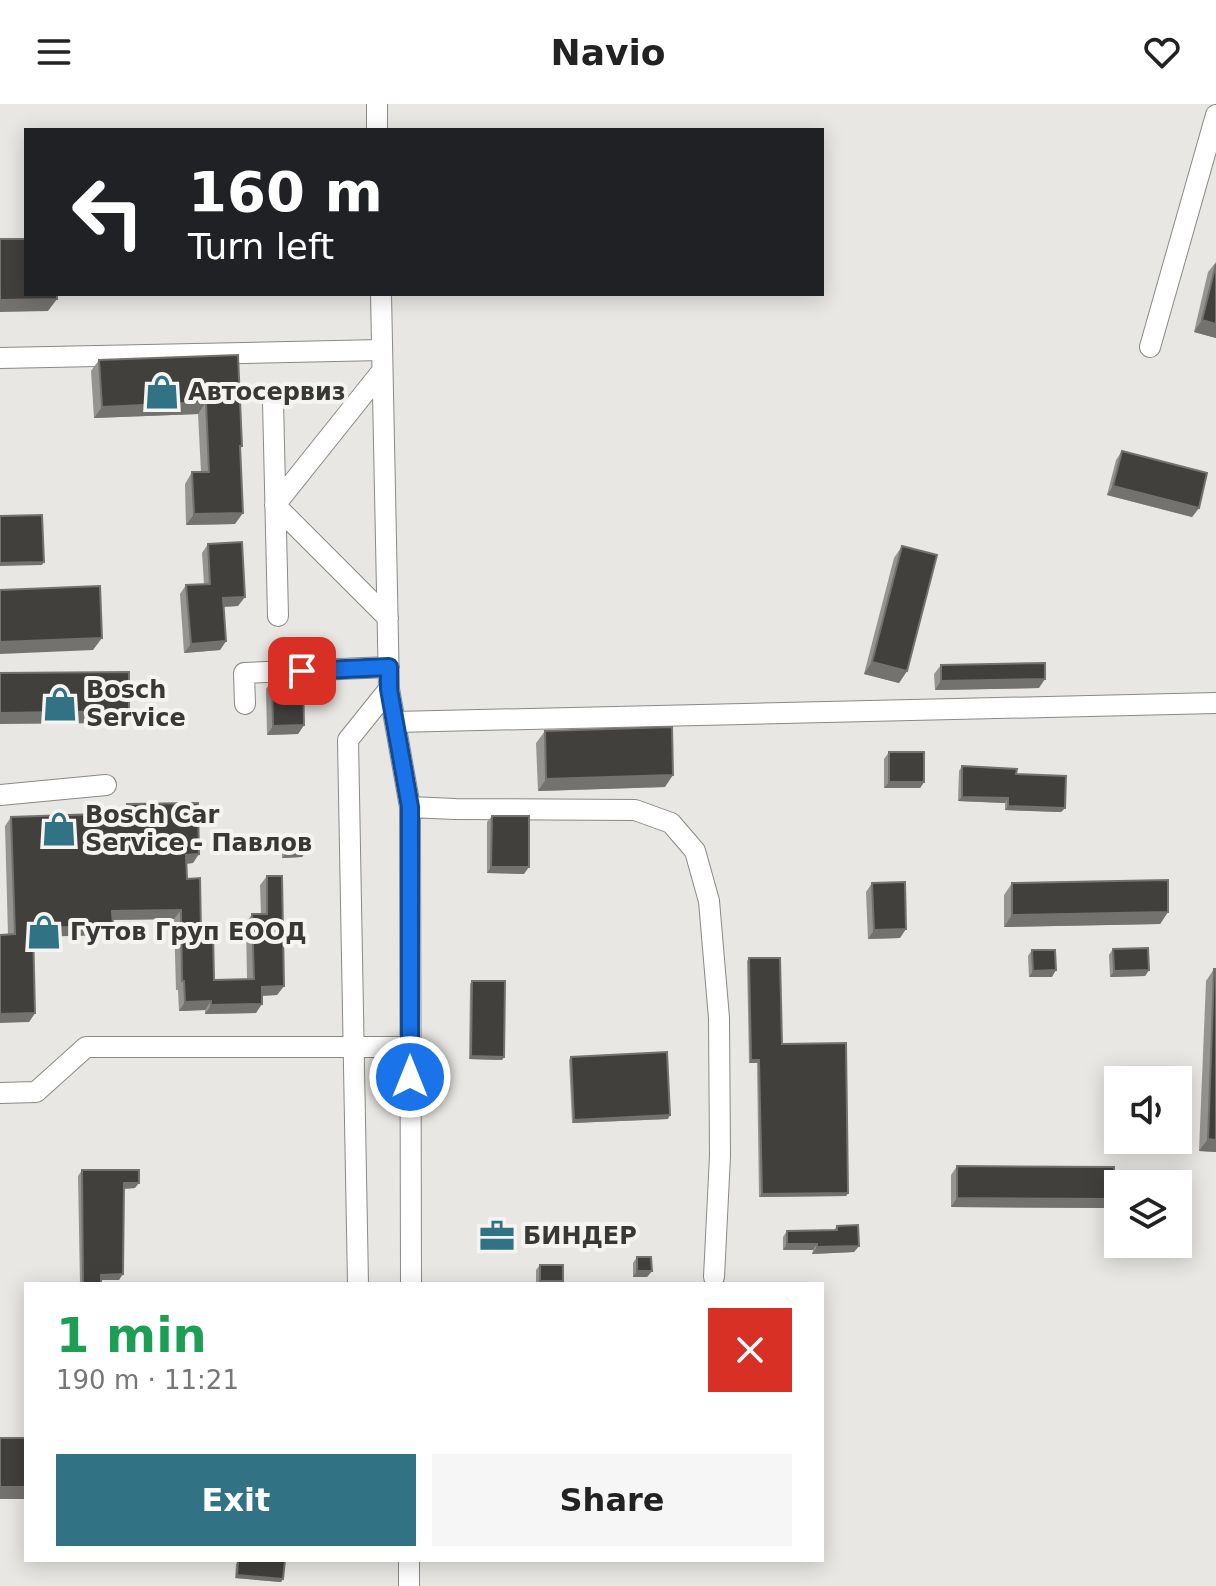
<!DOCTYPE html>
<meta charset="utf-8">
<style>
:root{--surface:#fff;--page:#f6f6f6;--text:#222;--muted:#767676;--accent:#317285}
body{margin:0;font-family:"DejaVu Sans",sans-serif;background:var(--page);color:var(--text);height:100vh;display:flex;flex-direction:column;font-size:30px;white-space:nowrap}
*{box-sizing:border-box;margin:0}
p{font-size:26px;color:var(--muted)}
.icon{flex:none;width:44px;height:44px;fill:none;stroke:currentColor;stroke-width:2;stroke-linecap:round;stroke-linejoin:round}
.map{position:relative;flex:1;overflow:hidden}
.drawer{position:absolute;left:24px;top:1178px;width:800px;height:280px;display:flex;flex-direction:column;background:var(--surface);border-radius:0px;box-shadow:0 4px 20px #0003}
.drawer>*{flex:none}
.banner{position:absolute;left:24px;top:24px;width:800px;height:168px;border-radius:0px;box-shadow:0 4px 20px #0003;background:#202124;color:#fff;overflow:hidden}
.fabs{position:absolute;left:1104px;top:962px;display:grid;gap:16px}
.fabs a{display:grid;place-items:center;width:88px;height:88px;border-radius:0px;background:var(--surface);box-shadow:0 4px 20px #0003;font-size:40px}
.pin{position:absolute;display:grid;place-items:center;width:68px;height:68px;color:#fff;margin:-34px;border-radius:16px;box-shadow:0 4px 12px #0006}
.me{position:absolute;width:88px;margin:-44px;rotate:0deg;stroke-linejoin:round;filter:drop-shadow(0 0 6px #0008)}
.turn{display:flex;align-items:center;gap:28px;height:168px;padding:0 32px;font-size:36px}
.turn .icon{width:104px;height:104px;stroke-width:2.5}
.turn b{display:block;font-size:56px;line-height:68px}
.round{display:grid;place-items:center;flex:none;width:84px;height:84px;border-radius:0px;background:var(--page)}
.summary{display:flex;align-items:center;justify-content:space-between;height:136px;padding:0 32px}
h1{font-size:48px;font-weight:700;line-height:60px;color:#1e9e55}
.cta{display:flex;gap:16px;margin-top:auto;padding:16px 32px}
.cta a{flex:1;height:92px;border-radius:0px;background:var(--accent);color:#fff;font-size:32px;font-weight:700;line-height:92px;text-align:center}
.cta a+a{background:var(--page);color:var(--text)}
header{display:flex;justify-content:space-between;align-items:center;height:104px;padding:0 32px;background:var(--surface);font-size:36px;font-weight:700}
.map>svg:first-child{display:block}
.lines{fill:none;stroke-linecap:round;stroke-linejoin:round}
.minor-casing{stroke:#8a8985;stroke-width:22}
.minor{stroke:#fff;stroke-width:20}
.wall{fill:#959490}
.shaded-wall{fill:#74726f}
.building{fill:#42403d;stroke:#74726f;stroke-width:2}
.route-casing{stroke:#114b97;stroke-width:20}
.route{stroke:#1a73e8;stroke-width:14}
.labels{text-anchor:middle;stroke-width:8;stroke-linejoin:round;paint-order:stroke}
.poi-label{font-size:24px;font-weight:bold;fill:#383836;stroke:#f6f4f0;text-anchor:start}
</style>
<header><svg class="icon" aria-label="menu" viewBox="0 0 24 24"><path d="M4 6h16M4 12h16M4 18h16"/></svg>Navio<svg class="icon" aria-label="heart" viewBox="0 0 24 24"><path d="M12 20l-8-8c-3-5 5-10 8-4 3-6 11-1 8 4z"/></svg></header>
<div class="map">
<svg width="1216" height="1482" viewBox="0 0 1216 1482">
<rect width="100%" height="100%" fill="#e8e7e3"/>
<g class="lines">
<g class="minor-casing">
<path id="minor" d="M 377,0 L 377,26
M 381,190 L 389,585 L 410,703 L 411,1180
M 1150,243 L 1216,11
M 0,254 L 382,246
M 382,267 L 275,401 L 388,514
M 273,297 L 278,512
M 245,600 L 244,569 L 389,563
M 395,618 L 1216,599
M 0,691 L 106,681
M 410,703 L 455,705 L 635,706 L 671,719 L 695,747 L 709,797 L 719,914 L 720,1052 L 714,1173
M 0,989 L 36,988 L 86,943 L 410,943
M 358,1180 L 348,636 L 389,585
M 409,1482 L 409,1456"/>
</g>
<use href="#minor" class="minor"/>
</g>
<path class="wall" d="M 1216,158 L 1216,234 L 1194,228 L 1208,168 Z
M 238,251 L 242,342 L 241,344 L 235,420 L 186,421 L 185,380 L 192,368 L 201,368 L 198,310 L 94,314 L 91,267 L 99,256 Z
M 1122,347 L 1199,404 L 1192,413 L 1107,391 L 1116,356 Z
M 208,440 L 238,502 L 224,503 L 226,537 L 220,546 L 184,549 L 180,490 L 186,481 L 204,480 L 202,449 Z
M 902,442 L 907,567 L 899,579 L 864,570 L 894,454 Z
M 941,561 L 1039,584 L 935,586 L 934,570 Z
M 272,576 L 304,621 L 298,630 L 267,631 L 266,585 Z
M 545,627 L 665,683 L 538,687 L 536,639 Z
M 889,648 L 924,678 L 920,684 L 884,684 L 884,655 Z
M 962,662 L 1016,670 L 1065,704 L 1061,708 L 1005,706 L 1005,699 L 958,697 L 959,667 Z
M 127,700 L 193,759 L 186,760 L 187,775 L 214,876 L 247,875 L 246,819 L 252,810 L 261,810 L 260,781 L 267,772 L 284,882 L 277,891 L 262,892 L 256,909 L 205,910 L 205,906 L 179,907 L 178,886 L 176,886 L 174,815 L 113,816 L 106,831 L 33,833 L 35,909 L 29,918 L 8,831 L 5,722 L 11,713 L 121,710 Z
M 492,712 L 524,770 L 487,769 L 487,718 Z
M 284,738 L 304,750 L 302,753 L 282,754 L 282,741 Z
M 872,779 L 900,834 L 868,835 L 866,788 Z
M 1012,779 L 1168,808 L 1160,820 L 1004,823 L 1004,791 Z
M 1113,845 L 1149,866 L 1145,872 L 1110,873 L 1109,851 Z
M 1032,846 L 1052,873 L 1029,873 L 1028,852 Z
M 749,854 L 782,940 L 848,1089 L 846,1092 L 759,1093 L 757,959 L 749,959 L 747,857 Z
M 1214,865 L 1216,865 L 1216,1048 L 1199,1047 L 1206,877 Z
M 472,877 L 504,953 L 502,956 L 469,955 L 470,880 Z
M 571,953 L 668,1015 L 572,1019 L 569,956 Z
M 957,1062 L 1107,1104 L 951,1103 L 951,1071 Z
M 82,1066 L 135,1084 L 124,1085 L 119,1176 L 101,1176 L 101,1180 L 80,1180 L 78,1072 Z
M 837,1122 L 859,1142 L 854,1148 L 812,1150 L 813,1146 L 783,1146 L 783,1133 L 787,1127 L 834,1126 Z
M 637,1153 L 652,1167 L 647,1173 L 633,1173 L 633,1159 Z
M 540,1161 L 561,1180 L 536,1180 L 536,1166 Z
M 243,1456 L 285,1456 L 283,1475 L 281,1478 L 235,1474 L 236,1460 L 238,1457 L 243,1457 Z"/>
<path class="shaded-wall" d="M 57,195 L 48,207 L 0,208 L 0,196 Z
M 1202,216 L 1216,220 L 1216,234 L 1194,228 Z
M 206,298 L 198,310 L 94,314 L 102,303 Z
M 1113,382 L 1199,404 L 1192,413 L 1107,391 Z
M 243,409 L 235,420 L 186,421 L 194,410 Z
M 44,458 L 42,461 L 0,462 L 0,459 Z
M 245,493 L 238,502 L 217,503 L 223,494 Z
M 102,534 L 93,546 L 0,550 L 0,538 Z
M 226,537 L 220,546 L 184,549 L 191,540 Z
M 872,558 L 907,567 L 899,579 L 864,570 Z
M 1045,575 L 1039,584 L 935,586 L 941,577 Z
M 129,607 L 121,619 L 0,620 L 0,609 Z
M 304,621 L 298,630 L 267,631 L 273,622 Z
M 673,671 L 665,683 L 538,687 L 546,675 Z
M 889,678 L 924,678 L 920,684 L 884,684 Z
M 962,693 L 1008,694 L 1005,699 L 958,697 Z
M 1008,702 L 1065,704 L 1061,708 L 1005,706 Z
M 199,750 L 193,759 L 179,760 L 186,751 Z
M 304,750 L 302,753 L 282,754 L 285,751 Z
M 491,763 L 529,763 L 524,770 L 487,769 Z
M 181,806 L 174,815 L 106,816 L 112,807 Z
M 1168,808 L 1160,820 L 1004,823 L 1012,811 Z
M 113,822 L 106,831 L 26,833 L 33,824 Z
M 906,825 L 900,834 L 868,835 L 874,826 Z
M 1056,866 L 1052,873 L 1029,873 L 1033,867 Z
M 1149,866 L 1145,872 L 1110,873 L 1114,867 Z
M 284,882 L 277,891 L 255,892 L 262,883 Z
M 211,897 L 205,906 L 179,907 L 185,898 Z
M 262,900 L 256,909 L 205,910 L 211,901 Z
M 35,909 L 29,918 L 0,919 L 0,910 Z
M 471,952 L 504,953 L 502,956 L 469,955 Z
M 751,956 L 759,956 L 757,959 L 749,959 Z
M 670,1011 L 668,1015 L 572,1019 L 574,1016 Z
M 1208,1035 L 1216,1036 L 1216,1048 L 1199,1047 Z
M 124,1079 L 139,1079 L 135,1084 L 120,1085 Z
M 848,1089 L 846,1092 L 759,1093 L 762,1090 Z
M 957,1094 L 1114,1095 L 1107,1104 L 951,1103 Z
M 787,1140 L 817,1140 L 813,1146 L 783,1146 Z
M 859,1142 L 854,1148 L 812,1150 L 817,1143 Z
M 637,1167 L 652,1167 L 647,1173 L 633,1173 Z
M 123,1170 L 119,1176 L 97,1176 L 101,1171 Z
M 540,1177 L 563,1177 L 561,1180 L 538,1180 Z
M 0,1383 L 26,1383 L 26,1395 L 0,1395 Z
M 237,1471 L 283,1475 L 281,1478 L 235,1474 Z"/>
<path class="building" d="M 0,135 L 26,135 L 26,190 L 57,190 L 57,195 L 0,196 Z
M 1216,160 L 1216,220 L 1202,216 Z
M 238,251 L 242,342 L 240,342 L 243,409 L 194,410 L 192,368 L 209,368 L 206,298 L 102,303 L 99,256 Z
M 1122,347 L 1207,369 L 1199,404 L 1113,382 Z
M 42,411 L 44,458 L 0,459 L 0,412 Z
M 242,438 L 245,493 L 223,494 L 226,537 L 191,540 L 186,481 L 210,480 L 208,440 Z
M 902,442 L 937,451 L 907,567 L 872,558 Z
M 100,482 L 102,534 L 0,538 L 0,486 Z
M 1045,559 L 1045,575 L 941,577 L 941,561 Z
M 129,568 L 129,607 L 0,609 L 0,569 Z
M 303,575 L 304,621 L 273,622 L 272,576 Z
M 672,623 L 673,671 L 546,675 L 545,627 Z
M 889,648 L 924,648 L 924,678 L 889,678 Z
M 962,662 L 1017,665 L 1016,670 L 1066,672 L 1065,704 L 1008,702 L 1008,694 L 962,693 Z
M 198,699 L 199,750 L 186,751 L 187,775 L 200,774 L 201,828 L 213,828 L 214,876 L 254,875 L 252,810 L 267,810 L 267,772 L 282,772 L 284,882 L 262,883 L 262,900 L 211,901 L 211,897 L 185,898 L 184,877 L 182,877 L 181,806 L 112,807 L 113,822 L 33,824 L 35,909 L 0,910 L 0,831 L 15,830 L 11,713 L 127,709 L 127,700 Z
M 492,712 L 529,712 L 529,763 L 491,763 Z
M 304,737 L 304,750 L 285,751 L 284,738 Z
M 1168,776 L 1168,808 L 1012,811 L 1012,779 Z
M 905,778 L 906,825 L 874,826 L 872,779 Z
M 1148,844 L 1149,866 L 1114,867 L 1113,845 Z
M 1032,846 L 1055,846 L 1056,866 L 1033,867 Z
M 749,854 L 780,854 L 782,940 L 846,939 L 848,1089 L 762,1090 L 759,956 L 751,956 Z
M 1214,865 L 1216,865 L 1216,1036 L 1208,1035 Z
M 472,877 L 505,877 L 504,953 L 471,952 Z
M 667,948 L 670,1011 L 574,1016 L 571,953 Z
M 957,1062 L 1114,1063 L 1114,1095 L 957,1094 Z
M 82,1066 L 139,1066 L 139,1079 L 124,1079 L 123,1170 L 101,1171 L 101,1180 L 83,1180 Z
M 858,1121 L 859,1142 L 817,1143 L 817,1140 L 787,1140 L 787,1127 L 837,1126 L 837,1122 Z
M 637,1153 L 651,1153 L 652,1167 L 637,1167 Z
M 540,1161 L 563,1161 L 563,1177 L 540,1177 Z
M 0,1334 L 26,1334 L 26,1383 L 0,1383 Z
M 245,1456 L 285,1456 L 283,1475 L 237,1471 L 238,1457 L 245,1457 Z"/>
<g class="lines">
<g class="route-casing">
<path id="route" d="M 302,567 L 389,563 L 389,585 L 410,703 L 410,973"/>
</g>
<use href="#route" class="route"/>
</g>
<defs>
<g id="shop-bare" transform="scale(2.76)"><path d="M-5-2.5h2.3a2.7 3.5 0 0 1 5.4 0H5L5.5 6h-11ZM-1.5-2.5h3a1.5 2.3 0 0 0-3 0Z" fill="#317285" stroke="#f6f4f0" stroke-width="2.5" paint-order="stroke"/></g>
<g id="office-bare" transform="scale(2.76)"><path d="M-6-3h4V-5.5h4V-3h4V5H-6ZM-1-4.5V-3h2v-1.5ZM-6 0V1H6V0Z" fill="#317285" stroke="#f6f4f0" stroke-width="2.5" paint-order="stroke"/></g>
</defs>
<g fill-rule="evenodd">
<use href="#shop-bare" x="162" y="288"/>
<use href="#shop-bare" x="60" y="600"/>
<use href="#shop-bare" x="59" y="725"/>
<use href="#shop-bare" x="44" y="828"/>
<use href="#office-bare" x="497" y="1132"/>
</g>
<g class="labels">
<g class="poi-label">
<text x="188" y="296">Автосервиз</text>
<text x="86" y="594">Bosch<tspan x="86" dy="28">Service</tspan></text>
<text x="85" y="719">Bosch Car<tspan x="85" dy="28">Service - Павлов</tspan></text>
<text x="70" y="836">Гутов Груп ЕООД</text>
<text x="523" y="1140">БИНДЕР</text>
</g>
</g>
</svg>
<div class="fabs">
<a><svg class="icon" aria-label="sound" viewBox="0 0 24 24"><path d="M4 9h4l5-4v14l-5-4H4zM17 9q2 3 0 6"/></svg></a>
<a><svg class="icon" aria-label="layers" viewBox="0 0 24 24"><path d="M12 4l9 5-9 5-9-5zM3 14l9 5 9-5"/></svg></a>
</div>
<div class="pin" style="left:302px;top:567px;background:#d93025"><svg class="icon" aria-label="arrive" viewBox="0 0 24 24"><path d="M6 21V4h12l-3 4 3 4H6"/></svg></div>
<svg class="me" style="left:410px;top:973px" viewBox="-20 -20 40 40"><circle r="17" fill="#1a73e8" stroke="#fff" stroke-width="3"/><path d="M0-11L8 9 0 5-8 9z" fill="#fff"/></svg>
<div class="banner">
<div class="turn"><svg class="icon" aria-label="left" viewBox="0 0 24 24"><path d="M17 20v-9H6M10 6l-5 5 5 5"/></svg><div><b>160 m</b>Turn left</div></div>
</div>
<section class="drawer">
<div class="summary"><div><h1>1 min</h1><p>190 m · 11:21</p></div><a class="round" style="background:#d93025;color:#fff"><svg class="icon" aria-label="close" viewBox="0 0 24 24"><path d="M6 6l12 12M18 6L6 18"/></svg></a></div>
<div class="cta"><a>Exit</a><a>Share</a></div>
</section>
</div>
